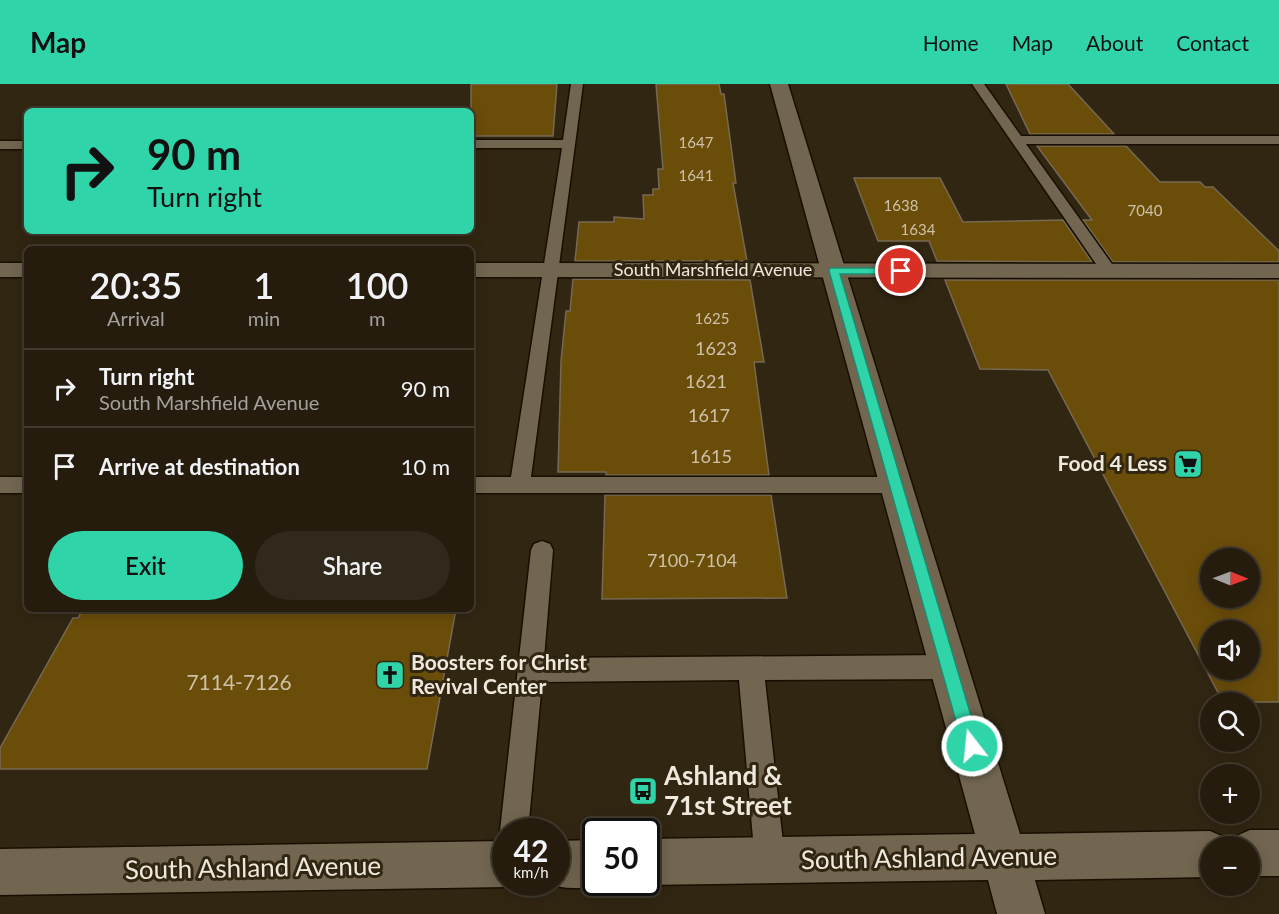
<!DOCTYPE html>
<meta charset="utf-8">
<style>
:root{--surface:#251c0e;--page:#31291c;--text:#f1f3f6;--muted:#a3a19e;--line:#423a2e;--accent:#30d4a9}
body{margin:0;font-family:Lato,sans-serif;background:var(--page);color:var(--text);height:100vh;display:flex;flex-direction:column;font-size:22px;white-space:nowrap}
*{box-sizing:border-box;margin:0}
p{font-size:20px;color:var(--muted)}
.icon{flex:none;width:33px;height:33px;fill:none;stroke:currentColor;stroke-width:2;stroke-linecap:round;stroke-linejoin:round}
.map{position:relative;flex:1;overflow:hidden}
.panel{position:absolute;left:24px;top:162px;width:450px;height:366px;display:flex;flex-direction:column;background:var(--surface);border-radius:9px;box-shadow:0 3px 15px #0003,0 0 0 2px var(--line)}
.panel>*{flex:none}
.hud{position:absolute;left:24px;top:24px;width:450px;height:126px;border-radius:9px;box-shadow:0 3px 15px #0003,0 0 0 2px var(--line);background:#30d4a9;color:#111;overflow:hidden}
.needle{width:39px;rotate:91deg}
.controls{position:absolute;left:1200px;top:464px;display:grid;gap:12px}
.controls a{display:grid;place-items:center;width:60px;height:60px;border-radius:50%;background:var(--surface);box-shadow:0 3px 15px #0003,0 0 0 2px var(--line);font-size:30px}
.speed{position:absolute;left:492px;top:734px;display:flex;gap:12px;font-size:30px;font-weight:700;text-align:center}
.speed>*{display:grid;place-content:center;width:78px;height:78px;border-radius:50%;background:var(--surface);box-shadow:0 3px 15px #0003,0 0 0 2px var(--line);line-height:1}
.speed small{font-size:15px;font-weight:400}
.speed .limit{border:3px solid #111;border-radius:9px;background:#fff;color:#111}
.pin{position:absolute;display:grid;place-items:center;width:51px;height:51px;color:#fff;margin:-26px;border:3px solid #fff;border-radius:50%;box-shadow:0 2px 6px #0007}
.me{position:absolute;width:66px;margin:-33px;rotate:344deg;stroke-linejoin:round;filter:drop-shadow(0 0 4px #0008)}
.turn{display:flex;align-items:center;gap:21px;height:126px;padding:0 24px;font-size:27px}
.turn .icon{width:78px;height:78px;stroke-width:2.5}
.turn b{display:block;font-size:42px;line-height:51px}
.eta{display:flex;justify-content:space-evenly;align-items:center;height:102px;text-align:center}
.eta b{font-size:36px;font-weight:600;line-height:42px}
.primary-button{display:flex;gap:12px;margin-top:auto;padding:12px 24px}
.primary-button a{flex:1;height:69px;border-radius:36px;background:var(--accent);color:#111;font-size:24px;font-weight:600;line-height:69px;text-align:center}
.primary-button a+a{background:var(--page);color:var(--text)}
ul{padding:0;list-style:none}
li{display:flex;align-items:center;gap:18px;height:78px;padding:0 24px;border-top:2px solid var(--line)}
li div{flex:1}
li b{display:block;font-size:22px}
li em{font-style:normal}
header{display:flex;align-items:center;gap:36px;box-sizing:border-box;height:84px;padding:0 30px;background:var(--accent);color:#111}
header strong{font-size:28px}
nav{display:flex;gap:33px;margin-inline-start:auto;font-size:21px}
.map>svg:first-child{display:block}
.building{fill:#6b4d0a;stroke:#766954;stroke-width:1.5;fill-rule:evenodd}
.lines{fill:none;stroke-linecap:round;stroke-linejoin:round}
.service-casing{stroke:#180f00;stroke-width:3}
.minor-casing{stroke:#180f00;stroke-width:3}
.secondary-casing{stroke:#180f00;stroke-width:3}
.service{fill:#726650;fill-rule:evenodd}
.minor{fill:#726650;fill-rule:evenodd}
.secondary{fill:#726650;fill-rule:evenodd}
.route{fill:#30d4a9;stroke:#1f8a6e;stroke-width:1.5}
.labels{text-anchor:middle;stroke-width:6;stroke-linejoin:round;paint-order:stroke}
.far-number-label{font-size:15px;fill:#cec1a8}
.far-street-label{font-size:18px;fill:#efe8dc;stroke:#312612}
.number-label{font-size:18px;fill:#cec1a8}
.poi-label{font-size:21px;font-weight:bold;fill:#efe8dc;stroke:#312612;text-anchor:end}
.near-number-label{font-size:21px;fill:#cec1a8}
.near-poi-label{font-size:26px;font-weight:bold;fill:#efe8dc;stroke:#312612;text-anchor:start}
.near-street-label{font-size:26px;fill:#efe8dc;stroke:#312612}
</style>
<header>
<strong>Map</strong>
<nav><a>Home</a><a>Map</a><a>About</a><a>Contact</a></nav>
</header>
<div class="map">
<svg width="1279" height="830" viewBox="0 0 1279 830">
<rect width="100%" height="100%" fill="#312612"/>
<path class="building" d="M 471,0 L 557,0 L 553,52 L 471,52 Z
M 656,0 L 719,0 L 721,10 L 724,10 L 736,99 L 733,99 L 747,177 L 575,177 L 579,138 L 614,138 L 614,133 L 644,135 L 643,111 L 653,111 L 653,105 L 659,105 L 658,85 L 663,85 Z
M 1006,0 L 1068,0 L 1114,50 L 1030,50 Z
M 1037,62 L 1126,62 L 1160,98 L 1200,98 L 1205,103 L 1213,103 L 1279,167 L 1279,178 L 1113,178 L 1083,136 L 1092,136 Z
M 854,94 L 940,94 L 963,138 L 1063,136 L 1092,178 L 937,177 L 929,157 L 878,157 Z
M 573,195 L 750,196 L 764,278 L 754,278 L 769,391 L 606,391 L 606,388 L 558,388 L 561,277 L 566,227 L 570,227 Z
M 945,196 L 1279,196 L 1279,618 L 1223,618 L 1048,286 L 980,285 ZM 1210,474 L 1250,474 L 1250,513 L 1210,513 ZM 1210,546 L 1250,546 L 1250,585 L 1210,585 Z
M 605,411 L 771,411 L 787,514 L 602,515 Z
M 83,525 L 456,525 L 427,685 L 0,685 L 0,664 L 73,534 L 78,534 Z"/>
<g class="lines">
<g class="service-casing">
<path id="service" d="M 571,0 L 583,0 L 531,393 L 896,393 L 903,395 L 906,401 L 903,407 L 896,409 L 471,409 L 471,393 L 511,393 L 562,64 L 471,64 L 471,56 L 563,56 Z
M 972,0 L 984,0 L 1021,52 L 1279,52 L 1279,60 L 1026,60 L 1117,187 L 1109,192 L 1103,190 Z
M 0,57 L 27,57 L 27,65 L 0,65 Z
M 0,393 L 27,393 L 27,409 L 0,409 Z
M 542,457 L 550,460 L 553,466 L 544,574 L 949,571 L 958,575 L 961,583 L 958,591 L 949,595 L 765,596 L 785,777 L 780,787 L 770,792 L 760,787 L 755,777 L 739,596 L 542,598 L 528,747 L 506,747 L 506,758 L 500,747 L 531,466 L 534,460 Z"/>
</g>
<g class="minor-casing">
<path id="minor" d="M 0,179 L 27,179 L 27,193 L 0,193 Z
M 471,179 L 1279,180 L 1279,194 L 471,193 Z"/>
</g>
<g class="secondary-casing">
<path id="secondary" d="M 770,0 L 788,0 L 1020,750 L 1210,747 L 1226,754 L 1230,762 L 1210,762 L 1210,793 L 1035,796 L 1045,830 L 997,830 L 988,796 L 646,801 L 638,798 L 646,798 L 646,755 L 975,750 Z
M 1250,746 L 1279,746 L 1279,792 L 1250,792 L 1250,762 L 1230,762 L 1234,753 Z
M 596,756 L 596,798 L 606,798 C 588,806 562,806 543,798 L 556,798 L 556,757 Z
M 506,757 L 506,798 L 519,798 L 506,803 L 0,811 L 0,765 Z"/>
</g>
<use href="#service" class="service"/>
<use href="#minor" class="minor"/>
<use href="#secondary" class="secondary"/>
</g>
<path class="route" d="M 830,184 L 901,184 L 906,187 L 901,190 L 840,190 L 980,662 L 978,668 L 972,670 L 966,668 L 963,662 L 829,187 Z"/>
<defs>
<g id="supermarket-square" transform="scale(1.5)"><rect x="-9" y="-9" width="18" height="18" rx="4" fill="#30d4a9" stroke="#312612"/><path d="M-6-5.5h2.5l.6 2H6L4.5 2H-2.5L-4.4-4H-6ZM-1.5 3.2a1.3 1.3 0 1 0 .1 0ZM3 3.2a1.3 1.3 0 1 0 .1 0Z" fill="#111"/></g>
<g id="church-square" transform="scale(1.5)"><rect x="-9" y="-9" width="18" height="18" rx="4" fill="#30d4a9" stroke="#312612"/><path d="M-1.2-6h2.4v3.5h3.3v2.4h-3.3V6h-2.4V-.1h-3.3v-2.4h3.3Z" fill="#111"/></g>
<g id="bus-square" transform="scale(1.5)"><rect x="-9" y="-9" width="18" height="18" rx="4" fill="#30d4a9" stroke="#312612"/><path d="M-5-6H5V4H4V6H2V4H-2V6H-4V4H-5ZM-3.5-4V0h7V-4ZM-3.5 1.2v1.5H-2V1.2ZM2 1.2v1.5H3.5V1.2Z" fill="#111"/></g>
</defs>
<g fill-rule="evenodd">
<use href="#supermarket-square" x="1188" y="380"/>
<use href="#church-square" x="390" y="591"/>
<use href="#bus-square" x="643" y="707"/>
</g>
<g class="labels">
<g class="far-number-label">
<text x="696" y="64">1647</text>
<text x="696" y="97">1641</text>
<text x="901" y="127">1638</text>
<text x="1145" y="132">7040</text>
<text x="918" y="151">1634</text>
<text x="712" y="240">1625</text>
</g>
<g class="far-street-label">
<text x="713" y="192">South Marshfield Avenue</text>
</g>
<g class="number-label">
<text x="716" y="271">1623</text>
<text x="706" y="304">1621</text>
<text x="709" y="338">1617</text>
<text x="711" y="379">1615</text>
<text x="692" y="483">7100-7104</text>
</g>
<g class="poi-label">
<text x="1167" y="387">Food 4 Less</text>
<text x="411" y="586" text-anchor="start">Boosters for Christ<tspan x="411" dy="24">Revival Center</tspan></text>
</g>
<g class="near-number-label">
<text x="239" y="606">7114-7126</text>
</g>
<g class="near-poi-label">
<text x="664" y="701">Ashland &amp;<tspan x="664" dy="30">71st Street</tspan></text>
</g>
<g class="near-street-label">
<text transform="translate(929 774) rotate(-1)" y="9">South Ashland Avenue</text>
<text transform="translate(253 784) rotate(-1)" y="9">South Ashland Avenue</text>
</g>
</g>
</svg>
<div class="controls">
<a><svg class="needle" viewBox="-14 -14 28 28"><path d="M0-13l5 13h-10z" fill="#e53935"/><path d="M0 13l5-13h-10z" fill="#a3a19e"/></svg></a>
<a><svg class="icon" aria-label="sound" viewBox="0 0 24 24"><path d="M4 9h4l5-4v14l-5-4H4zM17 9q2 3 0 6"/></svg></a>
<a><svg class="icon" aria-label="search" viewBox="0 0 24 24"><circle cx="10" cy="10" r="6"/><path d="M15 15l6 6"/></svg></a>
<a>+</a>
<a>−</a>
</div>
<div class="speed"><div>42<small>km/h</small></div><div class="limit">50</div></div>
<div class="pin" style="left:901px;top:187px;background:#d93025"><svg class="icon" aria-label="arrive" viewBox="0 0 24 24"><path d="M6 21V4h12l-3 4 3 4H6"/></svg></div>
<svg class="me" style="left:972px;top:662px" viewBox="-20 -20 40 40"><circle r="17" fill="#30d4a9" stroke="#fff" stroke-width="3"/><path d="M0-11L8 9 0 5-8 9z" fill="#fff"/></svg>
<div class="hud">
<div class="turn"><svg class="icon" aria-label="right" viewBox="0 0 24 24"><path d="M7 20v-9h11M14 6l5 5-5 5"/></svg><div><b>90 m</b>Turn right</div></div>
</div>
<section class="panel">
<div class="eta">
<div><b>20:35</b><p>Arrival</p></div>
<div><b>1</b><p>min</p></div>
<div><b>100</b><p>m</p></div>
</div>
<ul>
<li><svg class="icon" aria-label="right" viewBox="0 0 24 24"><path d="M7 20v-9h11M14 6l5 5-5 5"/></svg><div><b>Turn right</b><p>South Marshfield Avenue</p></div><em>90 m</em></li>
<li><svg class="icon" aria-label="arrive" viewBox="0 0 24 24"><path d="M6 21V4h12l-3 4 3 4H6"/></svg><div><b>Arrive at destination</b></div><em>10 m</em></li>
</ul>
<div class="primary-button"><a>Exit</a><a>Share</a></div>
</section>
</div>
